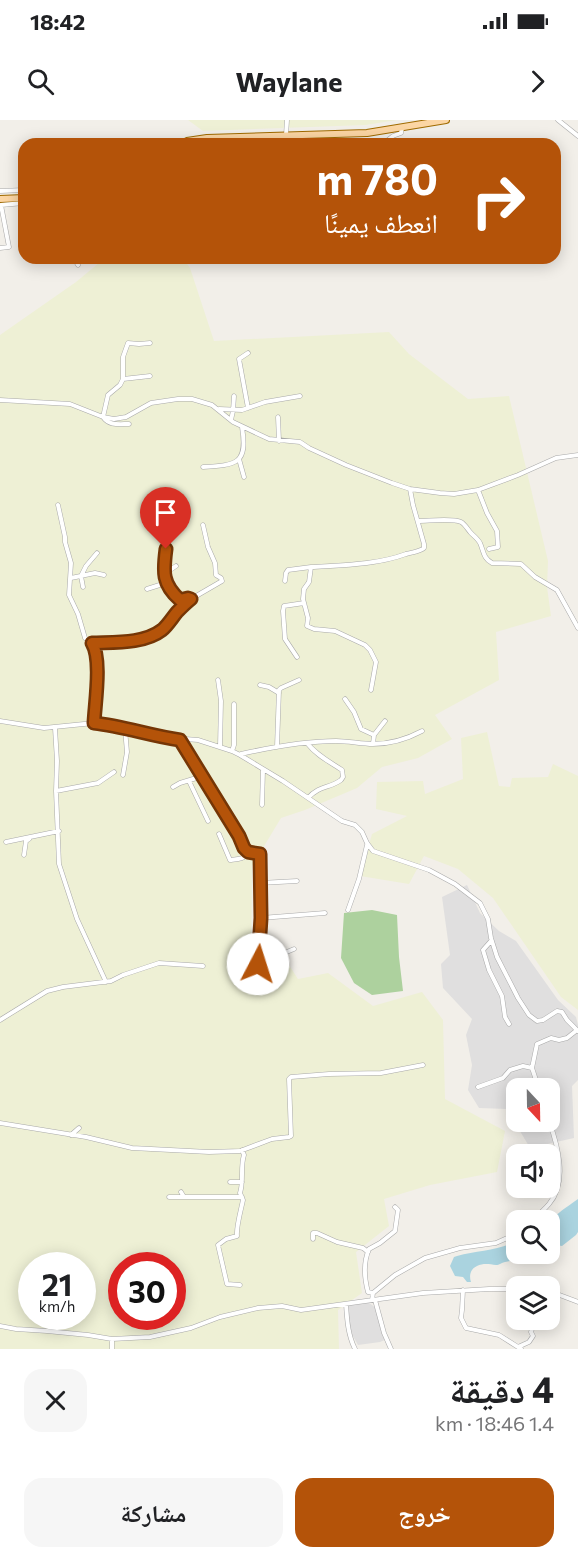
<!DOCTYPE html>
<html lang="ar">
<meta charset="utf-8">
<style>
:root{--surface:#fff;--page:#f6f6f6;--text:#202124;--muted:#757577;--accent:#b45309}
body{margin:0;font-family:Commissioner,"Noto Naskh Arabic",sans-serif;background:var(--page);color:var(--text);direction:rtl;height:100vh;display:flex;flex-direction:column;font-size:22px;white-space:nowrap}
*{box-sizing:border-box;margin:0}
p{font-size:20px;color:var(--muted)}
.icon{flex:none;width:33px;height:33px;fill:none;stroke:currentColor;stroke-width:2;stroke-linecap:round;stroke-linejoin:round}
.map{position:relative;height:1229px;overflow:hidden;direction:ltr}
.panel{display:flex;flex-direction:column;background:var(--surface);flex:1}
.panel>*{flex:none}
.banner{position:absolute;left:18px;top:18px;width:543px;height:126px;border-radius:18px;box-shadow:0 3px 15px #0003;direction:rtl;background:#b45309;color:#fff;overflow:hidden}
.needle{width:39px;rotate:158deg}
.buttons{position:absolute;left:506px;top:958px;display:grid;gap:12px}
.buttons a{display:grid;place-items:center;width:54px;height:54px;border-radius:12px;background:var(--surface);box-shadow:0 3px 15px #0003;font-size:30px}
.speed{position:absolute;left:18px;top:1132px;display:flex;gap:12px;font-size:30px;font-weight:700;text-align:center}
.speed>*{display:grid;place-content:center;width:78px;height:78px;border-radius:50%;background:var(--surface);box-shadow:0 3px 15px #0003;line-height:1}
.speed small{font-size:15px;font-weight:400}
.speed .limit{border:9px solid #d22;background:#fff;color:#111}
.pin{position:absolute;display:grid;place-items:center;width:51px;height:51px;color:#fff;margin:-62px -26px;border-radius:50% 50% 50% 0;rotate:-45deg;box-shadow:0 0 6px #0007}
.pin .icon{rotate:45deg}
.me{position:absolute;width:66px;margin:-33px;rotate:5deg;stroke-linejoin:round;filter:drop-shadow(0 0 4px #0008)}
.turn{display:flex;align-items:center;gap:21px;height:126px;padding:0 24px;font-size:27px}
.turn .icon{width:78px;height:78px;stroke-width:2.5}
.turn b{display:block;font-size:42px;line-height:51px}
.round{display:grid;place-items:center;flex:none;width:63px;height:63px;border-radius:18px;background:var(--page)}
.head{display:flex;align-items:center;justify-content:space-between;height:102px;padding:0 24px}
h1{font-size:36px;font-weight:700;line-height:45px}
.cta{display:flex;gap:12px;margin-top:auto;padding:12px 24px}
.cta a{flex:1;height:69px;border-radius:18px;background:var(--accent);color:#fff;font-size:24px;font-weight:700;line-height:69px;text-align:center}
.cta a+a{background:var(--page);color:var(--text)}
.status{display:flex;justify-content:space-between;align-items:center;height:42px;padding:0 30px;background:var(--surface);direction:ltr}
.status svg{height:16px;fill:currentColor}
header{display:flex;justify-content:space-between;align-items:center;height:78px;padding:0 24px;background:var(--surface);font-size:27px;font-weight:700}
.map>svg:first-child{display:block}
.residential{fill:#e0dfdf;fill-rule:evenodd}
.farmland{fill:#eef0d5;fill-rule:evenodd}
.forest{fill:#add19e}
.water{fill:#aad3df}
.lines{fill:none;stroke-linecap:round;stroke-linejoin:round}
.minor-casing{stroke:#a9a9a9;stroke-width:5}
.primary-casing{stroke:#a06b00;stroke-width:8}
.minor{stroke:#fff;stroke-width:4}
.primary{stroke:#fcd6a4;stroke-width:6}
.route-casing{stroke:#753606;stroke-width:15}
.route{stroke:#b45309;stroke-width:10}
</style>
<div class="status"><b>18:42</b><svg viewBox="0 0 49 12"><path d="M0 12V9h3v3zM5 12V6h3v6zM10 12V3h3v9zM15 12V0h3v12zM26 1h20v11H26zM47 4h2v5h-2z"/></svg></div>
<header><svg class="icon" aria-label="forward" viewBox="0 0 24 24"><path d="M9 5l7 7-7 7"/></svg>Waylane<svg class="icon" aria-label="search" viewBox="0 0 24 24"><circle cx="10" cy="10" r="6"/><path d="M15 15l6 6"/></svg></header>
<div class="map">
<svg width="578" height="1229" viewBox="0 0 578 1229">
<rect width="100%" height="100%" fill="#f2efe9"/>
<path class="residential" d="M 467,765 L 480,793 L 499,811 L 516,821 L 558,880 L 576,897 L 578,905 L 578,960 L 572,966 L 574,1018 L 530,1028 L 507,989 L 479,988 L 468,970 L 472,945 L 466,915 L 472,899 L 443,868 L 441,844 L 450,835 L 442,777 ZM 516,969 L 549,969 L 549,1002 L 516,1002 Z
M 368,1182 L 376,1188 L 387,1219 L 380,1222 L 358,1225 L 350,1211 L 345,1185 Z"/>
<path class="farmland" d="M 188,0 L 397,0 L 366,5 L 203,11 Z
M 105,138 L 183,138 L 190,148 L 214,221 L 389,212 L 409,234 L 468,279 L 509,276 L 548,441 L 547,467 L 551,496 L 496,512 L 499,560 L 435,595 L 452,619 L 418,638 L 382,647 L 357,668 L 305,690 L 281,698 L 252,746 L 251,850 L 285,839 L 298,859 L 328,853 L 373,886 L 422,872 L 443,900 L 445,979 L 505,1011 L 497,1052 L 430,1065 L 384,1079 L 389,1106 L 356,1132 L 362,1173 L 338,1190 L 339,1229 L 0,1229 L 0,215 L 76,162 ZM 32,1146 L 82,1146 L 82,1197 L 32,1197 ZM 122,1146 L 172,1146 L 172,1197 L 122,1197 Z
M 487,612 L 499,666 L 510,667 L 512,658 L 548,657 L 553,644 L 578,656 L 578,890 L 561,877 L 493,778 L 458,749 L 424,736 L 409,764 L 360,756 L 372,714 L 407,696 L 376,689 L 377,662 L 423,661 L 425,674 L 463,659 L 461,618 Z"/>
<path class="forest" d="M 372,790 L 397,795 L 399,837 L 403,871 L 372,875 L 354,863 L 341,838 L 344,793 Z"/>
<path class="water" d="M 578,1079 L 578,1112 L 576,1115 L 562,1126 L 556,1125 L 549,1129 C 549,1095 552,1098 578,1079 Z
M 516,1121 L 516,1134 L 537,1134 C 524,1141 518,1139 505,1142 C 500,1143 500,1145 496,1145 C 489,1144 483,1143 477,1146 C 470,1149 469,1156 471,1162 L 467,1162 L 463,1157 L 455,1156 L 450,1146 L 454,1137 L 457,1136 C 477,1130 498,1131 516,1121 Z"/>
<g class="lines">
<g class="minor-casing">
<path id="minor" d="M 558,0 L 578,16
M 286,15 L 287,0
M 383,24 L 393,16 L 401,13 L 402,8
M 0,71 L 24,70
M 1,85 L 24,83
M 0,128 L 9,127 L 1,85
M 74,138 L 78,145
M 123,259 L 150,256
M 0,280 L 70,284 L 103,297 L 114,299 L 126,297 L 151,283 L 178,279 L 192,279 L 212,285 L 233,302 L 269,319 L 300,322 L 309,328 L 346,345 L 392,363 L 410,369 L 440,373 L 454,374 L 478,370 L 518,355 L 556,338 L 578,335
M 248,288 L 239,239 L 248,233
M 219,289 L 242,290 L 265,282 L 300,276
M 103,297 L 108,275 L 120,265 L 123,259 L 123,237 L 128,223 L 139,224 L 150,223
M 103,297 C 109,306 119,304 129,304
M 278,297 L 279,321
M 231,300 L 233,291 L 234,276
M 239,339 L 244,357
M 203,347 C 237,345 248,344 242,307
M 478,370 L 487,393 L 497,411 L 498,427 L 489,429
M 58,385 L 65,417 L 65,422 L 71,443 L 69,475 L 78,494 L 85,518 C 87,520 91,521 93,523 C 101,533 94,589 94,603
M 418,401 C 429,401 453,398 461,402 C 465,404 468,410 471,413 C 474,416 478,419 480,423 C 484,432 483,438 492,443 L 521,444 L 535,457 L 557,470 L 578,508
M 166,429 C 163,453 162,464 180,480 L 191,479
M 164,454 L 176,446
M 71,458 L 95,453 L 104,455
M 285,461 L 286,453 L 288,450 L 311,447
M 83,467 L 81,456 L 86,446 L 97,433
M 147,469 L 166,463
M 92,523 L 136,520 L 152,516 L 161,511 L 168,504 L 176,493 L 191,479 L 222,461 L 221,458 L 216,455 L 215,443 L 208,427 L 203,405
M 297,537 L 285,519 L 283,491 L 284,486 L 304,483
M 218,560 L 221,581 L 220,627
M 260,565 L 269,567 L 279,573
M 371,570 L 376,542 L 370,530 L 365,525 L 335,511 L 314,509 L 307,506 L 308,498 L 303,479 L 304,469 L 309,462 L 311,447 C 343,445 376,445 406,434 C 413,432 419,432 424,428 L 424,424 L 413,385 L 410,369
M 345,579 L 354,592 L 361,609 L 374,615 L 373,624
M 0,601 L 44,608 L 94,603 L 107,604 L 160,617 L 198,620 L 232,631 L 240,635 L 283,661 L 342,701 L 355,705 L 362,712 L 367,723 L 373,731 L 429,750 L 455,764 L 480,783 L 488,799 L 491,818 L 497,837 L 518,878 L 529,895 L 537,901 L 543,900 L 557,891 L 562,892 L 567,900 L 578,911
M 55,608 L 57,641 L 56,671 L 59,744 L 77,799 L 106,862
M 374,615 L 385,601
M 180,620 L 239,716 L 244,728 L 248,732 L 260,734 L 261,798 L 258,844 L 294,829
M 307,623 C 316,635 330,642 342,650 L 343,657 L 341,660 C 328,669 320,665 308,678
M 277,627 L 279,570 L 281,568 L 299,560
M 232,631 L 234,625 L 234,584
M 241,634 C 272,627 304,621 336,621 C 349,621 361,624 373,624 C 390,624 407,619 422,611
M 123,655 L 127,632 L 125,609
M 189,661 L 208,701
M 173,667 L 180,663 L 203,656
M 56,671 L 98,663 L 114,652
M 262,685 L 263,650
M 219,714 L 230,740 C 238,739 244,739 250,733
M 6,722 L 59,711
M 24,735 L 26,721 L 29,719
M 260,763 L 297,761
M 348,790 L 359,759 L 367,725
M 261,798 L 325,793
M 491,821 L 483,830 L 489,850 L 502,876 L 505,897 L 509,904
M 0,900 L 47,871 L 63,867 L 111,861 L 123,855 L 159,843 L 203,846
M 478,967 L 503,958 L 510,950 L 523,946 L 532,948
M 539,969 L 532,948 L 537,924 L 551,918 L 559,920 L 567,918 L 577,910
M 0,1003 L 86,1017 L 132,1028 L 209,1032 L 240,1031 L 272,1019 L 289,1017 L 291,1016 L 289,959 L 291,957 L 329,954 L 381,953 L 423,945
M 71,1015 L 79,1008
M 230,1062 L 242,1062
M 181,1072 L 184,1077 L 242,1077
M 169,1077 L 184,1077
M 531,1101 C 537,1096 544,1090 549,1084 C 568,1062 558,1026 549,1001
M 313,1119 L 313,1113 L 317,1113 L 337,1122 L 363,1128 L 368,1132
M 240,1165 L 227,1164 L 218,1125 L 226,1119 L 237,1116 C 236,1107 241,1090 243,1080 L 240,1073 C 244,1061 240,1047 244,1035 L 242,1030
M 463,1170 L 462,1190 L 461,1198 L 466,1208 L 499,1215 L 518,1227
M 549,1171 L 578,1182
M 373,1173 L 368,1172 C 364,1157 363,1143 369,1129 L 380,1123 L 395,1111 L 398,1090 L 395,1087
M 372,1180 L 373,1173 L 395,1155 L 425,1138 L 460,1128 L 496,1123 L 516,1114
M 375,1180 L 384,1213 L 391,1229
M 346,1184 C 347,1200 348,1215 355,1229
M 0,1206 L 16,1209 L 47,1211 L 88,1215 L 112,1219 L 150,1217 L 191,1208 L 220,1197 L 258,1188 L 282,1186 L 301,1190 L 423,1173 L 489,1169 L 516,1169
M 112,1219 L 112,1229
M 521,1229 L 518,1227 L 529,1222 L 533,1216 L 531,1212 L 535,1200"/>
</g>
<g class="primary-casing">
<path id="primary" d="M 181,24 L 187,21 L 207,18 L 367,13 L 446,0
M 0,79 L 24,78"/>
</g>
<use href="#minor" class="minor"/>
<use href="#primary" class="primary"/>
</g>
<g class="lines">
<g class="route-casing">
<path id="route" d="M 166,429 C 163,452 162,464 180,480 L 188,478 L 191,479 C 186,483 181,488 177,492 C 172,498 168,505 162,510 C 144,524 114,522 92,523 C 102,539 95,583 94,603 C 123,606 151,616 180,620 L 239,716 L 244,728 L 248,732 L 260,734 L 261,798 L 258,844"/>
</g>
<use href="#route" class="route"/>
</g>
</svg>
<div class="buttons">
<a><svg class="needle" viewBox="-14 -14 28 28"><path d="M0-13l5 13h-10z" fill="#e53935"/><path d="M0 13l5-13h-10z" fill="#757577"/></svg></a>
<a><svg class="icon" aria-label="sound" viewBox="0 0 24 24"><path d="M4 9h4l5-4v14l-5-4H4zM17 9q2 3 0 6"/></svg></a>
<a><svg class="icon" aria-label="search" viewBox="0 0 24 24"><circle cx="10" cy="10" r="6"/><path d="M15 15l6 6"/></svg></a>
<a><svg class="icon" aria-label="layers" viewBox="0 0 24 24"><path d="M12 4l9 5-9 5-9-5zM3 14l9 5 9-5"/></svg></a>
</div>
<div class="speed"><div>21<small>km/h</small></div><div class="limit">30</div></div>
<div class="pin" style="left:166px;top:429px;background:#d93025"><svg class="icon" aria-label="arrive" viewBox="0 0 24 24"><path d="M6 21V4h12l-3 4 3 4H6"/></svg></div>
<svg class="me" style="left:258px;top:844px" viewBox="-20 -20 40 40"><circle r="19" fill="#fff"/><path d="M0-13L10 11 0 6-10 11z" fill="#b45309"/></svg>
<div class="banner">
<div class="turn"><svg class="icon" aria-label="right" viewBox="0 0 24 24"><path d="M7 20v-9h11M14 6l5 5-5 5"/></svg><div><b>780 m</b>انعطف يمينًا</div></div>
</div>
</div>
<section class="panel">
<div class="head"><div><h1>4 دقيقة</h1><p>1.4 km · 18:46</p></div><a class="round"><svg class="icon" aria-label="close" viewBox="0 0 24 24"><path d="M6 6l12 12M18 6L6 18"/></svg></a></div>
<div class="cta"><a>خروج</a><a>مشاركة</a></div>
</section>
